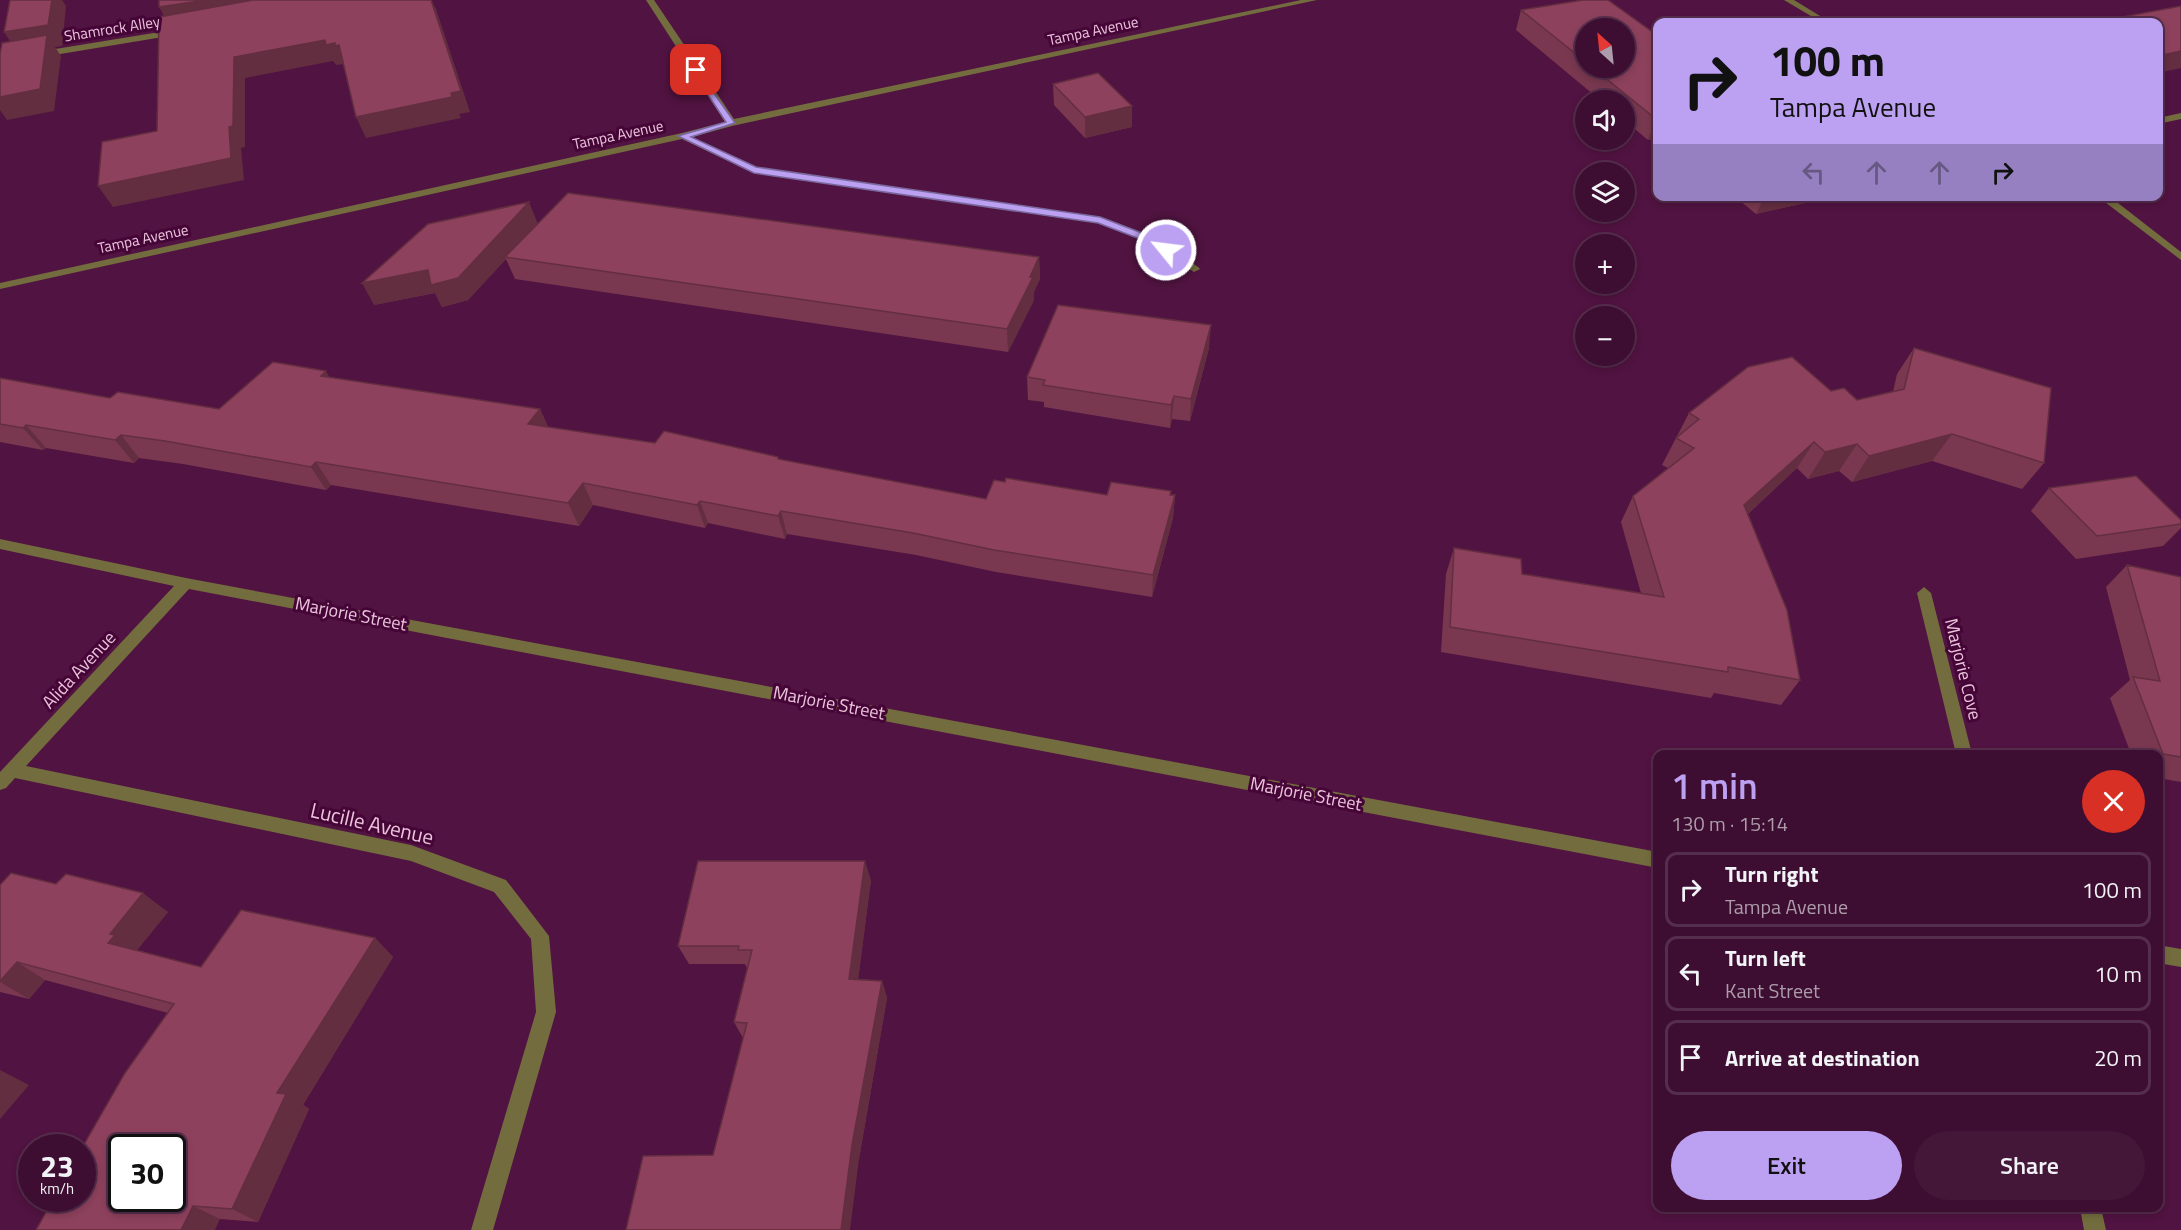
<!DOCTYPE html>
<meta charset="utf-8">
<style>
:root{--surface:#3d0e31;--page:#441739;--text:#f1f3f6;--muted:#ad9cab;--line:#562e4d;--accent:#bca0f2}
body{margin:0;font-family:"Titillium Web",sans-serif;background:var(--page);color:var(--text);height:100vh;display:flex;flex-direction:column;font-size:22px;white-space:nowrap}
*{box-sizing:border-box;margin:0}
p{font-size:20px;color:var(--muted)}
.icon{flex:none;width:33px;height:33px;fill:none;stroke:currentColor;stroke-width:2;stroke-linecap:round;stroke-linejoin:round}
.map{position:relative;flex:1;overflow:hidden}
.drawer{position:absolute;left:1653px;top:750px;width:510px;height:462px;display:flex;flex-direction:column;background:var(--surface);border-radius:12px;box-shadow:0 3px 9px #0003,0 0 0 2px var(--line)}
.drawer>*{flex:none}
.hud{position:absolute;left:1653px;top:18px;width:510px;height:183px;border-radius:12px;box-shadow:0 3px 9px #0003,0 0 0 2px var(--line);background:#bca0f2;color:#111;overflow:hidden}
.needle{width:39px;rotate:333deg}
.fabs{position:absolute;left:1575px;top:18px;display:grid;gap:12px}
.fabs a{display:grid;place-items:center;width:60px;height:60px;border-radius:50%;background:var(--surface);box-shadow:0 3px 9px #0003,0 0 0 2px var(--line);font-size:30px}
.speed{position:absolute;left:18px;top:1134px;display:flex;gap:12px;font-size:30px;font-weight:700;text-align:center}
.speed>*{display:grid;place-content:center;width:78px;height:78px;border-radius:50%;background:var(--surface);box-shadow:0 3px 9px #0003,0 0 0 2px var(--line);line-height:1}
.speed small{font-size:15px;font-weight:400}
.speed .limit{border:3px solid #111;border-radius:9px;background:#fff;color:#111}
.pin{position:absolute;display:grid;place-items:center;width:51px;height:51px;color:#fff;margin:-26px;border-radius:12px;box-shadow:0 3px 9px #0006}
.me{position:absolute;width:66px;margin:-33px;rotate:299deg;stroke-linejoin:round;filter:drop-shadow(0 0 4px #0008)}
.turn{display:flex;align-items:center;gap:21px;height:126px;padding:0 18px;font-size:27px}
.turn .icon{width:78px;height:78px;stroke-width:2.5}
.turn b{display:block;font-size:42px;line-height:51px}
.lanes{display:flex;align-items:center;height:57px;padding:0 18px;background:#0003;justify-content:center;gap:30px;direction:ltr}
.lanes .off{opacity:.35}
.round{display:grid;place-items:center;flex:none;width:63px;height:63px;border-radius:32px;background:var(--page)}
.headline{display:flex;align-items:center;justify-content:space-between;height:102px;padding:0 18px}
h1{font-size:36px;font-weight:600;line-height:45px;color:var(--accent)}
.action{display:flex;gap:12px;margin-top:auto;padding:12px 18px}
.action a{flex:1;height:69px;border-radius:36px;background:var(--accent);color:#111;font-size:24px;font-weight:600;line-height:69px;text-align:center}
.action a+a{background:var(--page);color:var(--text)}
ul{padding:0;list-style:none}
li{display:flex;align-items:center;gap:18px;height:75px;margin:0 12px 9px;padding:0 6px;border:3px solid var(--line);border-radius:12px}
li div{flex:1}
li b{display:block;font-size:22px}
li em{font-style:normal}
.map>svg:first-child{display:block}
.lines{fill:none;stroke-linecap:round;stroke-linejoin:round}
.minor{fill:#736c3e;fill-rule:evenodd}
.wall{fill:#79384f;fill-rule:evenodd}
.shaded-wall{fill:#632e40}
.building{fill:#8d415c;stroke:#632e40;stroke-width:1.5;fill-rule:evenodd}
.route{fill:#bca0f2;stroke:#7a689d;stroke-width:1.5}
.labels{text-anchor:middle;stroke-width:6;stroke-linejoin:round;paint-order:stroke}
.far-street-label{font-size:15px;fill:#ebc4dc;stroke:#450637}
.street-label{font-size:18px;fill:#ebc4dc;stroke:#450637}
.near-street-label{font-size:21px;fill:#ebc4dc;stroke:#450637}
</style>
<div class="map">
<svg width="2181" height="1230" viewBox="0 0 2181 1230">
<rect width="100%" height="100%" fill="#511341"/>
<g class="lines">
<path class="minor" d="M 646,0 L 654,0 L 734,119 L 1301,0 L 1317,0 L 732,126 L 692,137 L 757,167 L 1104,218 L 1156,238 L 1198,267 L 1200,269 L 1194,272 L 1148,242 L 1098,223 L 754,173 L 682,139 L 0,289 L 0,283 L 682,133 L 725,122 Z
M 1784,0 L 1794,0 L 1830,22 L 1821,22 Z
M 178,29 L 181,30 L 181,34 L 0,64 L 0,58 Z
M 2181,113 L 2181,119 L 2158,124 L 2158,118 Z
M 2097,196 L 2109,196 L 2181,252 L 2181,260 Z
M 0,539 L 186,578 L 1658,852 L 1658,868 L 189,589 L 26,766 L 411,845 L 506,880 L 549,936 L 556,1012 L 493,1230 L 471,1230 L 536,1012 L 531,939 L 494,892 L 411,861 L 15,778 L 6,788 L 0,790 L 0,772 L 174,586 L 0,549 Z
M 1924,587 L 1931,593 L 1972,754 L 1956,754 L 1917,593 Z
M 2158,945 L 2181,949 L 2181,967 L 2158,963 Z
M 2080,1208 L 2101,1208 L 2106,1230 L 2084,1230 Z"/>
</g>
<path class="wall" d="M 1521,10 L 1658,36 L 1658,139 L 1648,140 L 1624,120 L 1624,100 L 1600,100 L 1516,30 ZM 1586,28 L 1624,68 L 1586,68 Z
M 1053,84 L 1132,106 L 1132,127 L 1085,138 L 1054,105 Z
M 1734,196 L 1828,196 L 1827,198 L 1756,214 Z
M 538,224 L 1039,257 L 1040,279 L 1034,292 L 1034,300 L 1008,352 L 515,279 L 506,259 L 468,300 L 442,307 L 435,293 L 374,305 Z
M 1209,348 L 1190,421 L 1172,419 L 1170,428 L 1044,407 L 1044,402 L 1028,400 L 1027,377 Z
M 1914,348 L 2044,463 L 2022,489 L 1932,461 L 1852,482 L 1839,471 L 1808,479 L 1797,468 L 1748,514 L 1800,680 L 1781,705 L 1714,693 L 1711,698 L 1441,652 L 1446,574 L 1454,548 L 1522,574 L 1641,593 L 1621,522 L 1633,496 L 1668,468 L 1662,465 L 1689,413 L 1831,391 L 1857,400 L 1893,392 L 1897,374 Z
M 329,377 L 540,409 L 548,427 L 655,443 L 779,459 L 986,499 L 1107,495 L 1175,495 L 1173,518 L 1152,597 L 996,572 L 916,555 L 787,534 L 785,539 L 708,523 L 705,528 L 593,505 L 579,526 L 331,485 L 326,490 L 183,464 L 139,458 L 134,463 L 46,448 L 43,450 L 0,442 L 0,378 L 110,398 L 219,409 Z
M 2049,488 L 2181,520 L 2181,528 L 2163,546 L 2076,559 L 2031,511 Z
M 2127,565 L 2181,577 L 2181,782 L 2158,778 L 2158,754 L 2131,754 L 2110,698 L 2130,680 L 2106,587 Z
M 871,880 L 858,979 L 882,981 L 887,998 L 859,1159 L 713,1155 L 743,1038 L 734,1022 L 747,968 L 745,964 L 689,964 L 678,946 Z
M 0,885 L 168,912 L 137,950 L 201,967 L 375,938 L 393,957 L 303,1105 L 309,1109 L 258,1222 L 220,1219 L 36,1230 L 168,1013 L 45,980 L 29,999 L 0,992 Z"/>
<path class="shaded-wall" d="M 52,0 L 62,0 L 66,6 L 62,46 L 55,47 L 61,56 L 54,111 L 7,120 L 0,110 L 0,97 L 18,53 L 4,32 Z
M 206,0 L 340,0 L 171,28 L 159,7 Z
M 431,0 L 436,9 L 470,112 L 459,114 L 461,118 L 366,138 L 356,117 Z
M 325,40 L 339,45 L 344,64 L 336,65 L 333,61 L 245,78 L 245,147 L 241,148 L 244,180 L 113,207 L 98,186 L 229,127 L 234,57 Z
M 2181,51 L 2181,68 L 2158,73 L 2158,56 Z
M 1132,106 L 1132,127 L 1085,138 L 1085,117 Z
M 1656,119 L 1658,119 L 1658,139 L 1648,140 Z
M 1765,196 L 1828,196 L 1827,198 L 1756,214 Z
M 529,202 L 538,224 L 505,257 L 506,259 L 468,300 L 442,307 L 435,293 L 374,305 L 362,283 Z
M 1039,257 L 1040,279 L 1034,292 L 1034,300 L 1008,352 L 1007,329 Z
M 1211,325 L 1209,348 L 1190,421 L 1191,399 Z
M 326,371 L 339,394 L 321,376 Z
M 1174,396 L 1172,419 L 1170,428 L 1171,405 Z
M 540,409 L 550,432 L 528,424 Z
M 26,425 L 46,448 L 43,450 L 23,428 Z
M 1952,434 L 1932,461 L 1852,482 L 1869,456 Z
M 121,435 L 139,458 L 134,463 L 115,440 Z
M 1814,442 L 1797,468 L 1729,531 L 1744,505 Z
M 1857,444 L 1839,471 L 1808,479 L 1825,452 Z
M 316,462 L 331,485 L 326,490 L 311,467 Z
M 583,483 L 593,505 L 579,526 L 568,503 Z
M 1175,495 L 1173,518 L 1152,597 L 1153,575 Z
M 700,501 L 708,523 L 705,528 L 697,505 Z
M 781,511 L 787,534 L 785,539 L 778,516 Z
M 865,861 L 871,880 L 856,996 L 849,979 Z
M 143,893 L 168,912 L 137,950 L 108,943 L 110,934 Z
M 375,938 L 393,957 L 303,1105 L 309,1109 L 258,1222 L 232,1209 L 277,1093 Z
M 17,962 L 45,980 L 29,999 L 0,982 Z
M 882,981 L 887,998 L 859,1159 L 850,1230 L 841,1230 L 852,1145 Z
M 0,1070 L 29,1085 L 0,1119 Z
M 193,1206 L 220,1219 L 215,1230 L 181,1230 Z"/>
<path class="building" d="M 10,0 L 52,0 L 48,25 L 4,32 Z
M 159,0 L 206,0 L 159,7 Z
M 253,0 L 431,0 L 461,91 L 451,93 L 452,97 L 356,117 L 339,45 L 335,46 L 335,43 L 326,45 L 325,40 L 234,57 L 233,126 L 229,127 L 231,158 L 98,186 L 102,142 L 157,131 L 159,17 Z
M 1583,0 L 1608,0 L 1658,36 L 1658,119 L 1656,119 L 1593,68 L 1624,68 L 1624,28 L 1586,28 L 1586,62 L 1521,10 Z
M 2181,6 L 2181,51 L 2158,56 L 2158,22 L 2096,22 Z
M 47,35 L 40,89 L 0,97 L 0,54 L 2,43 Z
M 1098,73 L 1132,106 L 1085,117 L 1053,84 Z
M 568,193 L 1039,257 L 1030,277 L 1033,277 L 1007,329 L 505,257 Z
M 529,202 L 458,278 L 431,285 L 428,270 L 362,283 L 428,224 Z
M 1058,305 L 1211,325 L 1191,399 L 1174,396 L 1171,405 L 1043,385 L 1045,380 L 1027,377 Z
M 1914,348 L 2051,388 L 2044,463 L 1952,434 L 1869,456 L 1857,444 L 1825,452 L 1814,442 L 1744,505 L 1787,610 L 1800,680 L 1728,667 L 1728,672 L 1450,627 L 1454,548 L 1521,559 L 1522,574 L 1664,597 L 1633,496 L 1694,448 L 1676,438 L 1699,419 L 1689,413 L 1748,367 L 1792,357 L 1831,391 L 1844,388 L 1857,400 L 1904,389 Z
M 273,362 L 326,371 L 321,376 L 540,409 L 528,424 L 655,443 L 664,431 L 778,457 L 778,459 L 986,499 L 994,480 L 1005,482 L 1006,478 L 1107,495 L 1111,482 L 1171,491 L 1170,495 L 1175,495 L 1153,575 L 994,550 L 913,533 L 781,511 L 778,516 L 700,501 L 697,505 L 583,483 L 568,503 L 316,462 L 311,467 L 165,441 L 121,435 L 115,440 L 26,425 L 23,428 L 0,424 L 0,378 L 110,398 L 118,392 L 219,409 Z
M 2136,476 L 2181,520 L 2181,524 L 2097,536 L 2049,488 Z
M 2127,565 L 2181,577 L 2181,757 L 2163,754 L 2133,677 L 2160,681 Z
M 698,861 L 865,861 L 849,979 L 882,981 L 852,1145 L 841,1230 L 626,1230 L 643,1156 L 713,1155 L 747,1023 L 734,1022 L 752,950 L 738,950 L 739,946 L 678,946 Z
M 11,873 L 56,884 L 66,874 L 143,893 L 110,934 L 115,935 L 108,943 L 201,967 L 241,910 L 375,938 L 277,1093 L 286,1094 L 232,1209 L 193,1206 L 181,1230 L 36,1230 L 54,1198 L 82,1198 L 82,1148 L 125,1073 L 174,1004 L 17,962 L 0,981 L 0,885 ZM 122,1148 L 172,1148 L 172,1198 L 122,1198 Z"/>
<path class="route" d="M 696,68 L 735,123 L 691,137 L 756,167 L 1100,217 L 1155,238 L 1171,250 L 1162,252 L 1148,242 L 1098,223 L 754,173 L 678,136 L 726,122 L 692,70 Z"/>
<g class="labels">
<g class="far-street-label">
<text transform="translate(112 29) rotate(-9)" y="5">Shamrock Alley</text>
<text transform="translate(1093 31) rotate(-12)" y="5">Tampa Avenue</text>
<text transform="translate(618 135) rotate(-12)" y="5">Tampa Avenue</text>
<text transform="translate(143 239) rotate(-12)" y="5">Tampa Avenue</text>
</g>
<g class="street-label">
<text transform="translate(351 614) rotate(11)" y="6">Marjorie Street</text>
<text transform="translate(1963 669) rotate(76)" y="6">Marjorie Cove</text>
<text transform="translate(79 670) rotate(-47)" y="6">Alida Avenue</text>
<text transform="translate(829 703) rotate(11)" y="6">Marjorie Street</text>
<text transform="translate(1306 794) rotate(11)" y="6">Marjorie Street</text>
</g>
<g class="near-street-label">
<text transform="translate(372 824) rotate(13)" y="7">Lucille Avenue</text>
</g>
</g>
</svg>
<div class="fabs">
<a><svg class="needle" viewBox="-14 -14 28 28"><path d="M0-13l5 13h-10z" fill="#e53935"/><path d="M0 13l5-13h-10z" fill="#ad9cab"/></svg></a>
<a><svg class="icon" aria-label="sound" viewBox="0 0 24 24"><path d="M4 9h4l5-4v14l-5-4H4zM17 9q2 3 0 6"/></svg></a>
<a><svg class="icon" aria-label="layers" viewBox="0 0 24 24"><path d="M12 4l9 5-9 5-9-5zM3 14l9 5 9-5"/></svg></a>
<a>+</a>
<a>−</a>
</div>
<div class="speed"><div>23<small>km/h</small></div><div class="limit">30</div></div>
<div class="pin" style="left:696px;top:70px;background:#d93025"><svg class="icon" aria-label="arrive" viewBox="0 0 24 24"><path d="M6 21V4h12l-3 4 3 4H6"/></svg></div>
<svg class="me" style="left:1166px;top:250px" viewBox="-20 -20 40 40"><circle r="17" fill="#bca0f2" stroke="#fff" stroke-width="3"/><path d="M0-11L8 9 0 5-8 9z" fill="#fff"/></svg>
<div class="hud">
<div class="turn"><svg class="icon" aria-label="right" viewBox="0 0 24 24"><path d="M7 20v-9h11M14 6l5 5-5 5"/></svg><div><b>100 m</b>Tampa Avenue</div></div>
<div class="lanes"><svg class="icon off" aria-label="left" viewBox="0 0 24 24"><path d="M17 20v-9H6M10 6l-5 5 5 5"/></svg><svg class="icon off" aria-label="ahead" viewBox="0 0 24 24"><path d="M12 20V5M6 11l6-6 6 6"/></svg><svg class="icon off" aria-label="ahead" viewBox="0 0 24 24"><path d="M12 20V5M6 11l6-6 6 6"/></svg><svg class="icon" aria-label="right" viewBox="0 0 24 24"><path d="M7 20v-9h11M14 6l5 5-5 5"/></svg></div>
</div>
<section class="drawer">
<div class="headline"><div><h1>1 min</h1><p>130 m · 15:14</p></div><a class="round" style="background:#d93025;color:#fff"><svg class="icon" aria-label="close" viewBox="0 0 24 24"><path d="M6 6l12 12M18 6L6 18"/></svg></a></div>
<ul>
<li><svg class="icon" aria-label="right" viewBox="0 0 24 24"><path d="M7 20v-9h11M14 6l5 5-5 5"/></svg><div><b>Turn right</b><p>Tampa Avenue</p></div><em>100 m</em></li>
<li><svg class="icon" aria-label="left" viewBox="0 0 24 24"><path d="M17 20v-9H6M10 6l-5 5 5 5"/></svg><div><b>Turn left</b><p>Kant Street</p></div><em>10 m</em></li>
<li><svg class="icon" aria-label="arrive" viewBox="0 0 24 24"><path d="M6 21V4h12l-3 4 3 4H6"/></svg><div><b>Arrive at destination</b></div><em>20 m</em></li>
</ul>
<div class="action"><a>Exit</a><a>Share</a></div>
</section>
</div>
